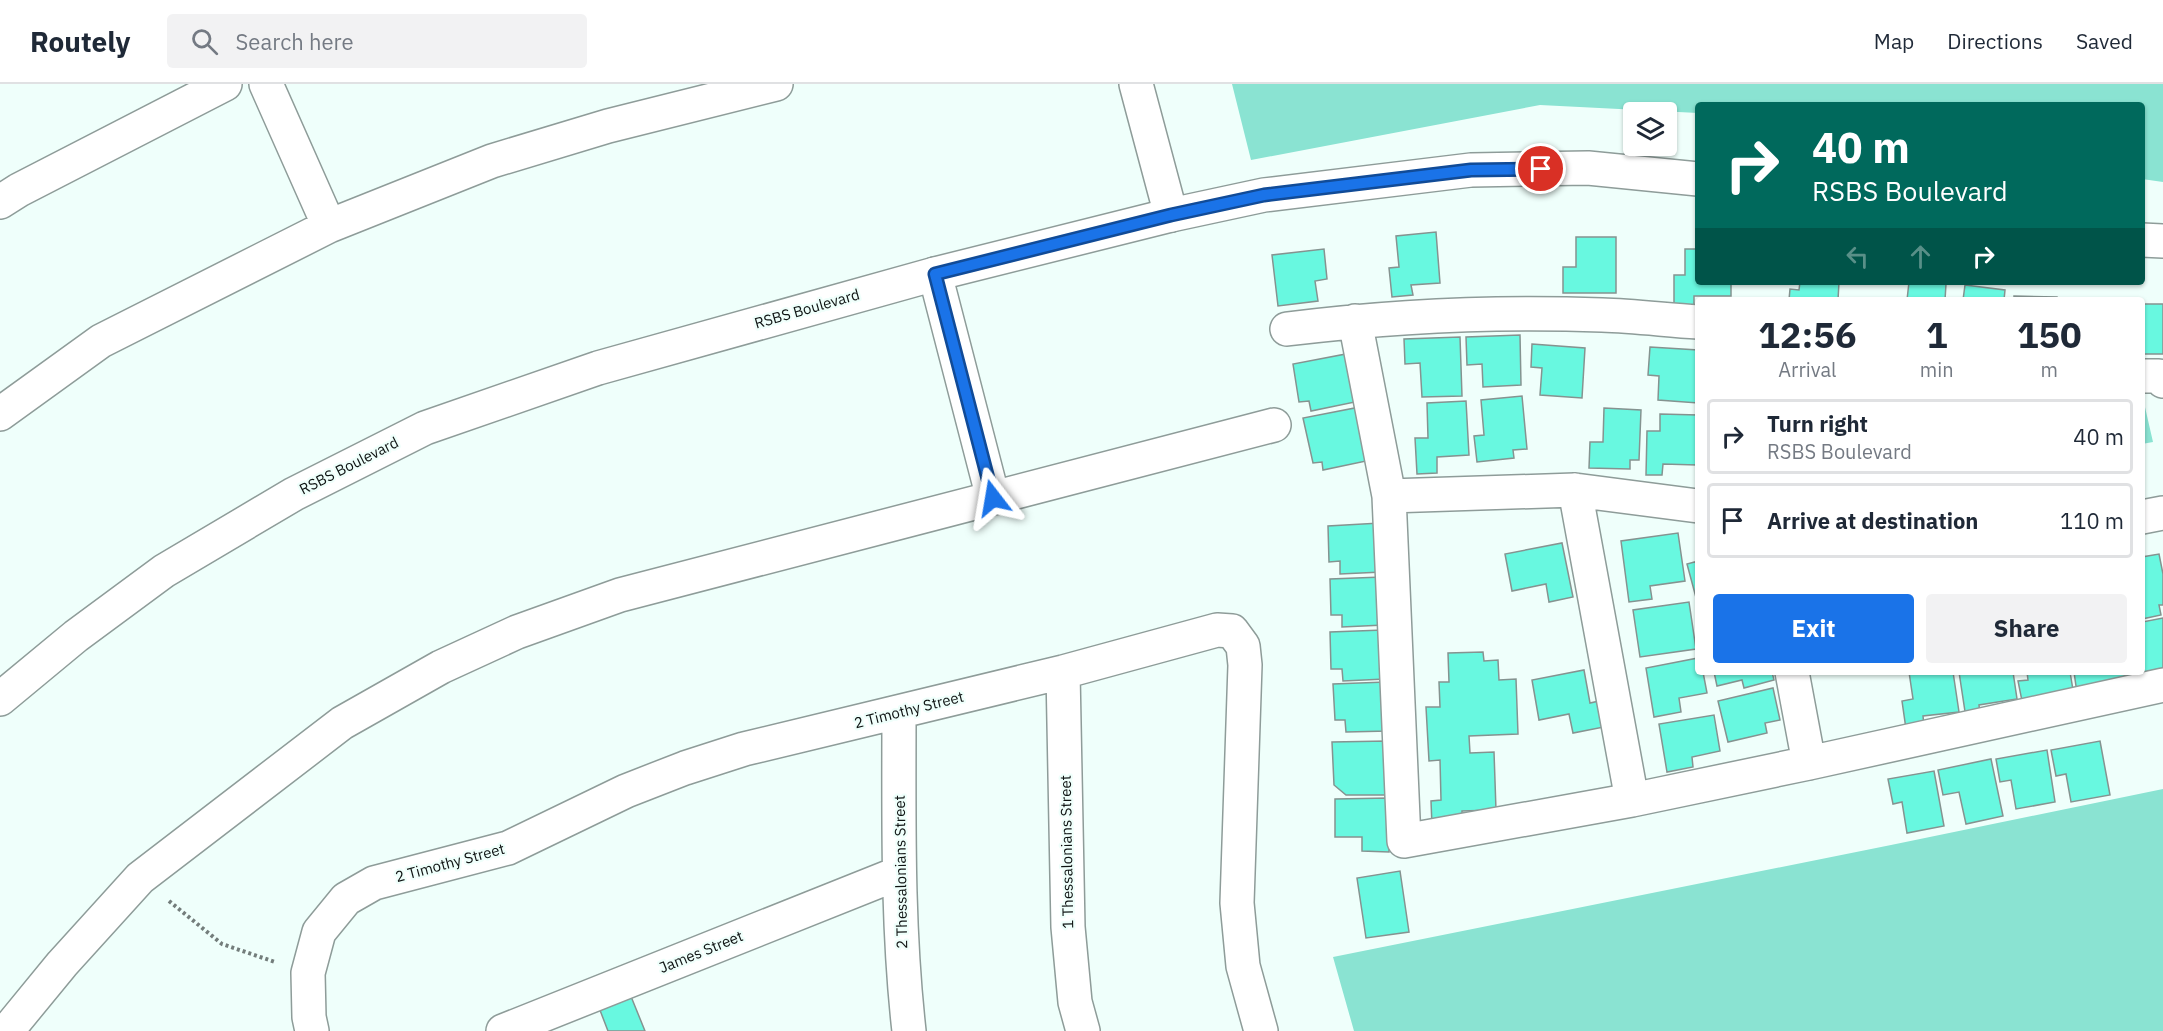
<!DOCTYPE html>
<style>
:root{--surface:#fff;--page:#f2f2f3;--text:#1f2937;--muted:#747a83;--line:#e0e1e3;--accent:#1a73e8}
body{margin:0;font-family:"IBM Plex Sans",sans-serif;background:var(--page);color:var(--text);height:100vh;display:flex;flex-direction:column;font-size:22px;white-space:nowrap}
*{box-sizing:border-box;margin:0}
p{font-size:20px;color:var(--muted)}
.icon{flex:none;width:33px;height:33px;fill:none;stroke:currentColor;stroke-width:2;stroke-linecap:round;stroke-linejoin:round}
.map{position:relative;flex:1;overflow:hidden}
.side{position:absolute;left:1695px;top:213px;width:450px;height:378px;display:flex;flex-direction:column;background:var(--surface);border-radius:6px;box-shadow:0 2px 4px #0004}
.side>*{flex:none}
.guide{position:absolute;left:1695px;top:18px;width:450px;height:183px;border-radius:6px;box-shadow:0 2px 4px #0004;background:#00695c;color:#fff;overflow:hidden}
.controls{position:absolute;left:1623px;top:18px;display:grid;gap:12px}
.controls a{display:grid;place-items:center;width:54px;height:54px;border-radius:6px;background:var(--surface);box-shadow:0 2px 4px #0004;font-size:30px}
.pin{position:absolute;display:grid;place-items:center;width:51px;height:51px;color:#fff;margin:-26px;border:3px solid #fff;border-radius:50%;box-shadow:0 2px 6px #0007}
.me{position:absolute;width:66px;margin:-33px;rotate:346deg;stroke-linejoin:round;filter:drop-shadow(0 0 4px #0008)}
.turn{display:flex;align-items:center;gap:21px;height:126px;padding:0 18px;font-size:27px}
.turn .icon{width:78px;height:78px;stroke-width:2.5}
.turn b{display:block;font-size:42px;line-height:51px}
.lanes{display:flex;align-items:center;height:57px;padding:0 18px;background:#0003;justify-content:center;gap:30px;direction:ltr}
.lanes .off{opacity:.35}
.eta{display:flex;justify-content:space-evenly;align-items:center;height:102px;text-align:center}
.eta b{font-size:36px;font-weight:700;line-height:42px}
.primary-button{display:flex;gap:12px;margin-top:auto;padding:12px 18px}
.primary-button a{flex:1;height:69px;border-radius:6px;background:var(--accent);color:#fff;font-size:24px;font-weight:700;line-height:69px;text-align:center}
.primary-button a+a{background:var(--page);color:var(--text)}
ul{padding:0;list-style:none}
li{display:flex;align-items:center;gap:18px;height:75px;margin:0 12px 9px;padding:0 6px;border:3px solid var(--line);border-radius:6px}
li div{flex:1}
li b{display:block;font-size:22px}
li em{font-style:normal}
header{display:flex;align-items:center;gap:36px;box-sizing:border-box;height:84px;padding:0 30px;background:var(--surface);border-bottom:2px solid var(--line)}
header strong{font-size:28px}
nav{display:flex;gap:33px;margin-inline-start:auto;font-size:21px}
.search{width:420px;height:54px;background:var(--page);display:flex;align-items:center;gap:15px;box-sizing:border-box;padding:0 21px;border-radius:6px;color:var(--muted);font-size:22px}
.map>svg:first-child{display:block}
.green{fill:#8ae3d2}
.building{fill:#68f8e0;stroke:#859390;stroke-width:1.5}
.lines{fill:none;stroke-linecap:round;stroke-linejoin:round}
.minor-casing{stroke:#8e9c99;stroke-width:36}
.tertiary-casing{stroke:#8e9c99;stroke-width:36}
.path{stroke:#737d7b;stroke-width:4;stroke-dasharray:3 3;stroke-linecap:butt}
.minor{stroke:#fff;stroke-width:33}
.tertiary{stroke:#fff;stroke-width:33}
.route-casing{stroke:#114b97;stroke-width:15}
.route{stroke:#1a73e8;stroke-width:10}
.labels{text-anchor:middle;stroke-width:4.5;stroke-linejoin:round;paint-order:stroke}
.street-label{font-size:15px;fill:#0e1312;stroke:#effffb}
</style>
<header>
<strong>Routely</strong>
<div class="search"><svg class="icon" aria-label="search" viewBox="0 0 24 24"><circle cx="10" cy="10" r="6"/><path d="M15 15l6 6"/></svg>Search here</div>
<nav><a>Map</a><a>Directions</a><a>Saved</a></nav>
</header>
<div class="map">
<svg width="2163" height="947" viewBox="0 0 2163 947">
<rect width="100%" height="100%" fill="#effffb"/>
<path class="green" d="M 1232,0 L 2163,0 L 2163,98 L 2142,95 L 2142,21 L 1698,21 L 1698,29 L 1540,21 L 1251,76 Z
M 2142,310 L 2153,358 L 2142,360 Z
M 2163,705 L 2163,947 L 1354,947 L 1333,873 L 1891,761 Z"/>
<path class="building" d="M 1436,148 L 1440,199 L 1411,201 L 1413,211 L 1392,213 L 1389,184 L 1399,183 L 1396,152 Z
M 1576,153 L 1616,153 L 1616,209 L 1563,209 L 1563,183 L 1576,183 Z
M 1324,165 L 1327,195 L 1315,197 L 1318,217 L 1278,222 L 1272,171 Z
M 1685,165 L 1698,165 L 1698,198 L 1731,198 L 1731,212 L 1694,212 L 1694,223 L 1674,223 L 1674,191 L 1685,191 Z
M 1800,198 L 1839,198 L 1838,216 L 1789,216 L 1790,205 L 1799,206 Z
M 1909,198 L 1946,200 L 1945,216 L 1907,216 Z
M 1965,201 L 2005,206 L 2004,216 L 1963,216 Z
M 2014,212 L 2057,213 L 2057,216 L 2014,216 Z
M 2142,220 L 2163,220 L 2163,270 L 2142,270 Z
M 1520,251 L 1521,301 L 1483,303 L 1482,280 L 1467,281 L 1466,253 Z
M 1460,253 L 1462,312 L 1422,313 L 1420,279 L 1405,280 L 1404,255 Z
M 1532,260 L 1585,264 L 1582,314 L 1540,311 L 1542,284 L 1531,283 Z
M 1650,263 L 1698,266 L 1698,319 L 1658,316 L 1659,292 L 1648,291 Z
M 1346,270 L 1355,318 L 1311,327 L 1309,317 L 1299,318 L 1293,280 Z
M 1522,312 L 1527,365 L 1513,366 L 1514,374 L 1477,378 L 1474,352 L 1484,351 L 1481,316 Z
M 1466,317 L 1469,371 L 1437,373 L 1437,389 L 1417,390 L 1415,354 L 1428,354 L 1427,319 Z
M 1360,323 L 1371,376 L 1323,386 L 1322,378 L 1313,379 L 1303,334 Z
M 1604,324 L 1641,326 L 1639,376 L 1630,376 L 1630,385 L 1589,384 L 1590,358 L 1603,358 Z
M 1660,330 L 1698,331 L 1697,381 L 1663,380 L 1662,391 L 1646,391 L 1647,347 L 1660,347 Z
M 1380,439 L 1382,488 L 1340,490 L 1340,477 L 1329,478 L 1328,442 Z
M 1678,449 L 1685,497 L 1650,502 L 1652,515 L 1629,518 L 1621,457 Z
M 1562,459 L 1573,513 L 1549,518 L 1546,500 L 1512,507 L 1505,470 Z
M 2159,470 L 2163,490 L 2163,521 L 2159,521 L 2161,531 L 2142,535 L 2142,473 Z
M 1698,477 L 1698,521 L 1687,480 Z
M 1382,493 L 1384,541 L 1342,543 L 1342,531 L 1331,531 L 1330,495 Z
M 1689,518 L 1696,565 L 1640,573 L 1633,526 Z
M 2163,534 L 2163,584 L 2145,588 L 2147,603 L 2131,606 L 2127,588 L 2142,588 L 2142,538 Z
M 1383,546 L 1385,595 L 1343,597 L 1342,585 L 1331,585 L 1330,548 Z
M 1483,568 L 1484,577 L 1498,576 L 1499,596 L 1516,595 L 1518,650 L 1469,652 L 1470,669 L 1494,668 L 1496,726 L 1462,727 L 1462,740 L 1432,742 L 1431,717 L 1441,716 L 1440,676 L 1429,677 L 1426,623 L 1440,623 L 1439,598 L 1449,598 L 1448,569 Z
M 1698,574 L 1698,588 L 1703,588 L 1707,609 L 1679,614 L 1681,628 L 1654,633 L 1646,584 Z
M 1584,586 L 1590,619 L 1599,617 L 1604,643 L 1573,649 L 1569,630 L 1539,636 L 1532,596 Z
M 1714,588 L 1772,588 L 1774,596 L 1744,604 L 1742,596 L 1717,602 Z
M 1909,588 L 1953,588 L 1959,628 L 1923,632 L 1924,642 L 1906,645 L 1902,617 L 1913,615 Z
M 1959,588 L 2013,588 L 2017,615 L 1979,621 L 1980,631 L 1966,634 Z
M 2027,588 L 2070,588 L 2073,606 L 2024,627 L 2018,597 L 2028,596 Z
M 2074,588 L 2124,588 L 2125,596 L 2078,616 Z
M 1386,598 L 1388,647 L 1346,648 L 1345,636 L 1335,636 L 1333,600 Z
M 1773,604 L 1780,636 L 1765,639 L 1767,649 L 1728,658 L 1718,617 Z
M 1714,631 L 1720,667 L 1692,673 L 1693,683 L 1667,688 L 1659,640 Z
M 1387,657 L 1388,711 L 1346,711 L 1334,701 L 1332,658 Z
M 2100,657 L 2110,711 L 2071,718 L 2066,690 L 2056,692 L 2051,666 Z
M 2047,666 L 2055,718 L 2016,725 L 2011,696 L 2000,698 L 1996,675 Z
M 1991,675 L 2003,732 L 1966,740 L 1959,708 L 1943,711 L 1938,686 Z
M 1934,687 L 1944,742 L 1907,749 L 1902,718 L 1893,720 L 1888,695 Z
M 1389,714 L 1389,768 L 1362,767 L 1362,753 L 1335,753 L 1335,715 Z
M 1400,787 L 1409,848 L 1366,854 L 1357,794 Z
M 630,910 L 645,947 L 608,947 L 598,921 Z"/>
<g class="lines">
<g class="minor-casing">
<path id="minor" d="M 266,0 L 329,142
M 1136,0 L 1171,131
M 0,118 L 19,106 L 225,0
M 935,190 L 993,414
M 1355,237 L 1389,412 L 1404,757 L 1632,716 L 1809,679 L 2163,601
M 1287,245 C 1391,232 1497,227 1602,231 C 1634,232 1666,236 1698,238
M 2142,292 L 2159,292 L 2163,297
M 0,330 L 101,257 L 329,142 L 492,77 L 608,42 L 776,0
M 1575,406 L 1632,716
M 1389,412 L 1575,406 L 1698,422
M 2142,433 L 2163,429
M 1063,588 L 1068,843 L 1075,918 L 1083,947
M 1792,588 L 1809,679
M 899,629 C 899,735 897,841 909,947
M 7,947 L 62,880 L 140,794 L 342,639 L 441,583 L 517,548 L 620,511 L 1274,341
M 312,947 L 309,933 L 308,889 L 319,848 L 346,815 L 374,799 L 508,764 L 626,707 L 685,684 L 744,665 L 1063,588 L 1217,546 L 1232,547 L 1243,562 L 1245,581 L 1237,819 L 1243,882 L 1261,947
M 503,947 L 899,789"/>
</g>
<g class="tertiary-casing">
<path id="tertiary" d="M 2142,156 L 2163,157
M 0,615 L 76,552 L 164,487 L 294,410 L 425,344 L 598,284 L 935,190 L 1171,131 L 1264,111 L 1471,86 L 1588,84 L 1698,95"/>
</g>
<path class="path" d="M 169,817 L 222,860 L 275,878"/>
<use href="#minor" class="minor"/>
<use href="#tertiary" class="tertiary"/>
</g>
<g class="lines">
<g class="route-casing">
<path id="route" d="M 993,414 L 935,190 L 1171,131 L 1264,111 L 1471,86 L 1541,85"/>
</g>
<use href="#route" class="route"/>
</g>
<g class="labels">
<g class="street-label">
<text transform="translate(807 225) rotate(-16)" y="5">RSBS Boulevard</text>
<text transform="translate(349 382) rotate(-27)" y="5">RSBS Boulevard</text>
<text transform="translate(909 626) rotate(-14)" y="5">2 Timothy Street</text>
<text transform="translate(1067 768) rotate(-91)" y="5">1 Thessalonians Street</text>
<text transform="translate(450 779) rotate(-15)" y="5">2 Timothy Street</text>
<text transform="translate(901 788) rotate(-91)" y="5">2 Thessalonians Street</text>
<text transform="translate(701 868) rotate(-22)" y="5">James Street</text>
</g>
</g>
</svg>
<div class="controls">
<a><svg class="icon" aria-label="layers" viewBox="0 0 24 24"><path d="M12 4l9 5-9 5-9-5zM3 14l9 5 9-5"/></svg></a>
</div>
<div class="pin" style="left:1541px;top:85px;background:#d93025"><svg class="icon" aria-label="arrive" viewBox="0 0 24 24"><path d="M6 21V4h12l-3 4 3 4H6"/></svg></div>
<svg class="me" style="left:993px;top:414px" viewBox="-20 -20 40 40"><path d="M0-17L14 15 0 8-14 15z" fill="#1a73e8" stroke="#fff" stroke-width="4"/></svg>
<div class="guide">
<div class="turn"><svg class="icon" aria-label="right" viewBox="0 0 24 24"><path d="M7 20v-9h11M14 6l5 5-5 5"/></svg><div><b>40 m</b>RSBS Boulevard</div></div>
<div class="lanes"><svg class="icon off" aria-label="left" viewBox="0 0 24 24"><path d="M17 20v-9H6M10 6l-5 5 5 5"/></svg><svg class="icon off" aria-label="ahead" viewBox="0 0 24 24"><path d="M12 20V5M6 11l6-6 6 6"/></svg><svg class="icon" aria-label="right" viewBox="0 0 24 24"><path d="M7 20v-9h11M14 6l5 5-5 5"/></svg></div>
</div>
<section class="side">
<div class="eta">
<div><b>12:56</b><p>Arrival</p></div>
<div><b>1</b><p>min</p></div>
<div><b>150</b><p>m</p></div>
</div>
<ul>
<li><svg class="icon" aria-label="right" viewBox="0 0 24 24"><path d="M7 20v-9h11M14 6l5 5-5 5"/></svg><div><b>Turn right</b><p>RSBS Boulevard</p></div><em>40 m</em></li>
<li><svg class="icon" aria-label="arrive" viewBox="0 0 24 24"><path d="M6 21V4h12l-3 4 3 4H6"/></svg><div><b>Arrive at destination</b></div><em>110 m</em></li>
</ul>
<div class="primary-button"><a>Exit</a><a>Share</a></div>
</section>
</div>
